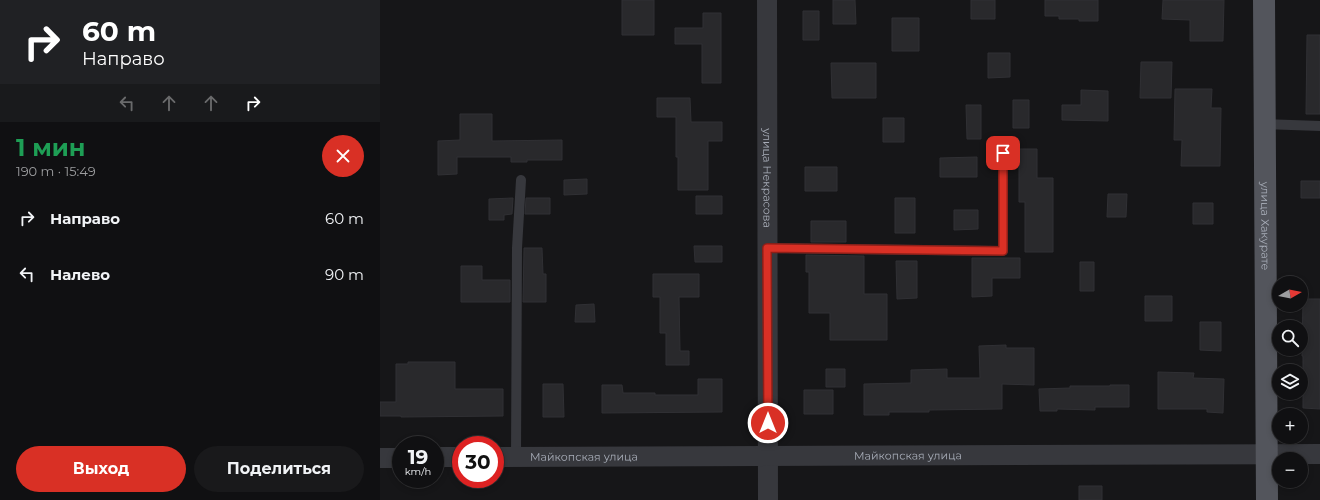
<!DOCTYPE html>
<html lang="ru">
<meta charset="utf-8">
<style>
:root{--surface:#101012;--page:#19191b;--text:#f1f3f6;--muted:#9c9d9f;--line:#303032;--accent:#d93025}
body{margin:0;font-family:Montserrat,sans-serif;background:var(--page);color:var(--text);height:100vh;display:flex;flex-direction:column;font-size:15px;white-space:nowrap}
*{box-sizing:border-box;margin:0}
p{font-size:13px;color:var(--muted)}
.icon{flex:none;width:22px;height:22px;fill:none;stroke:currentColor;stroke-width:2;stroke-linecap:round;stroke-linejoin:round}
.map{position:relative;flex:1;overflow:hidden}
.details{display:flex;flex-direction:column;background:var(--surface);width:380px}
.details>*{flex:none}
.guide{background:#202124;color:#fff;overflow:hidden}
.needle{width:26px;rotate:81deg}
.controls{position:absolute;left:892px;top:276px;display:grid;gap:8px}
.controls a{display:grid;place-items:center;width:36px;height:36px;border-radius:50%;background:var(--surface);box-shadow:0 2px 6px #0003,0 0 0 1px var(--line);font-size:20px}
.speed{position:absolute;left:12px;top:436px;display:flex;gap:8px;font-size:20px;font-weight:700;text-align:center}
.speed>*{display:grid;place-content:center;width:52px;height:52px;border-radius:50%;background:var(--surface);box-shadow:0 2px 6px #0003,0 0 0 1px var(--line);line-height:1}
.speed small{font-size:10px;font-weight:400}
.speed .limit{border:6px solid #d22;background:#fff;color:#111}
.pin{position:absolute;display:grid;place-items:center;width:34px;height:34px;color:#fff;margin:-17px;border-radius:8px;box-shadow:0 2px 6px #0006}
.me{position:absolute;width:44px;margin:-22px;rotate:0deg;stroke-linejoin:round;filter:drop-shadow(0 0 3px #0008)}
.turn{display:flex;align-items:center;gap:14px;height:84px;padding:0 16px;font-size:18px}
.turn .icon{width:52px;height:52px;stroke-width:2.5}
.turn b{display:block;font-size:28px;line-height:34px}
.lanes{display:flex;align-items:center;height:38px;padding:0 16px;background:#0003;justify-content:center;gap:20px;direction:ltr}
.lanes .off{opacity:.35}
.round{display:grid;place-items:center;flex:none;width:42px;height:42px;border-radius:21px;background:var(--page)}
.summary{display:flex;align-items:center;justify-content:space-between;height:68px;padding:0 16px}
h1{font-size:24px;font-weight:700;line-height:30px;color:#1e9e55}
.primary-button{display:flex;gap:8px;margin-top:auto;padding:8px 16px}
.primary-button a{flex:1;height:46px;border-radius:24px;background:var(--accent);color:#fff;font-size:16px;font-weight:700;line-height:46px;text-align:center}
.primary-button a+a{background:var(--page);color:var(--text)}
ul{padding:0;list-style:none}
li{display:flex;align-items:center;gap:12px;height:56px;padding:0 16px}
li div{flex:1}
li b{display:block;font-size:15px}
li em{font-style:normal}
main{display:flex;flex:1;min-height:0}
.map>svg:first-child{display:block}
.building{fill:#29292c;stroke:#303034}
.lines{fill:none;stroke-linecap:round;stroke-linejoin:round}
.lane{stroke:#37383d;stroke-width:10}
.street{stroke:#37383d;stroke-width:20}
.primary{stroke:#53555c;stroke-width:22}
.route-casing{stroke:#8d1f18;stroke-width:10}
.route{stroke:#d93025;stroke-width:7}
.labels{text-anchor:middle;stroke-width:4;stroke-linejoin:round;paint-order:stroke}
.street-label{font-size:11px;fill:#a8adb8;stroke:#111113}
</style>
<main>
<section class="details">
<div class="guide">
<div class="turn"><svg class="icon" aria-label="right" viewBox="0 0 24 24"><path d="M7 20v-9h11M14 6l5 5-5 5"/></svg><div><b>60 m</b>Направо</div></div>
<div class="lanes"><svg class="icon off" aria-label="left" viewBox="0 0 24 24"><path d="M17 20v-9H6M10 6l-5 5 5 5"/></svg><svg class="icon off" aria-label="ahead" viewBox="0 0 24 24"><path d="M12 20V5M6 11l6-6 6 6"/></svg><svg class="icon off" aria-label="ahead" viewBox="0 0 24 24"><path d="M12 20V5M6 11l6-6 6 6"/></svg><svg class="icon" aria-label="right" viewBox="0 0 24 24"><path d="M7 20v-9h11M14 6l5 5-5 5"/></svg></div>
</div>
<div class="summary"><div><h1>1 мин</h1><p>190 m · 15:49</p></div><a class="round" style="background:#d93025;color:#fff"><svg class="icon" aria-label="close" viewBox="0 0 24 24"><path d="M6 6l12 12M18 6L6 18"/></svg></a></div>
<ul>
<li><svg class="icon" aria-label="right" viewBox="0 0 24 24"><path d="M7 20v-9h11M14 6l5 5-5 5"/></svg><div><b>Направо</b></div><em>60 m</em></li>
<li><svg class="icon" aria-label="left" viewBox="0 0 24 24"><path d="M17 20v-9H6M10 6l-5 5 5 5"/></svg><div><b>Налево</b></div><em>90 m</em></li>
</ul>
<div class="primary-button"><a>Выход</a><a>Поделиться</a></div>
</section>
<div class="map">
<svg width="940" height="500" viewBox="0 0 940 500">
<rect width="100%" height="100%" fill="#161618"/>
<path class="building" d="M 242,0 L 274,0 L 274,35 L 242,35 Z
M 453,0 L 475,0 L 476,24 L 453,24 Z
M 591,0 L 615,0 L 615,19 L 591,19 Z
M 665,0 L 718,0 L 718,21 L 699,21 L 699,19 L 679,19 L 679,16 L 665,16 Z
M 783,0 L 844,0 L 843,41 L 810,41 L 810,20 L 782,19 Z
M 423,11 L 439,11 L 439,40 L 423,40 Z
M 323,13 L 341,13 L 341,83 L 322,83 L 322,44 L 295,44 L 295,28 L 323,28 Z
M 512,18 L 539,18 L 539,51 L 512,51 Z
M 927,35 L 940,35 L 940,114 L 926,114 Z
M 608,53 L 630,53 L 630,77 L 608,78 Z
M 761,62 L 792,62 L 791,98 L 760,98 Z
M 451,63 L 496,63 L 496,98 L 452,98 Z
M 795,89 L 832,89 L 831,108 L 841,108 L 840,166 L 801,166 L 802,140 L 794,140 Z
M 701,90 L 728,91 L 728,121 L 682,120 L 682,105 L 701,105 Z
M 277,98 L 310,98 L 311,122 L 342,122 L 342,141 L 328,141 L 328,190 L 298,190 L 298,157 L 296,157 L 296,117 L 277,117 Z
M 633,100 L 649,100 L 649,128 L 633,128 Z
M 586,105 L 601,105 L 601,139 L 587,139 Z
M 80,114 L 112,114 L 112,141 L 182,140 L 182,160 L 147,160 L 147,162 L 131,162 L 131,157 L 77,157 L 77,174 L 58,175 L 58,141 L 80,140 Z
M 503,118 L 524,118 L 524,142 L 503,142 Z
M 639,149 L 657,149 L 657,178 L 673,178 L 673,252 L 645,252 L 645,202 L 639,202 Z
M 597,157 L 597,177 L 560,177 L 560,158 Z
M 425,167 L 457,167 L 457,191 L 425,191 Z
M 207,179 L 207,194 L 184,195 L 184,180 Z
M 921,181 L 940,181 L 940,198 L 921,198 Z
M 728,194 L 747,194 L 746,217 L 727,217 Z
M 316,196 L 342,196 L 342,214 L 316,214 Z
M 133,198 L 132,214 L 124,215 L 124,220 L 109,220 L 109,199 Z
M 146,198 L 170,198 L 170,214 L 145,214 Z
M 515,198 L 535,198 L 535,233 L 515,233 Z
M 813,203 L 833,203 L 833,224 L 813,224 Z
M 574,210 L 598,210 L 598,229 L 574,230 Z
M 431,221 L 466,221 L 466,242 L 431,242 Z
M 314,246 L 342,246 L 342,262 L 315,262 Z
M 144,248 L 162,248 L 163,274 L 166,274 L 166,302 L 143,302 Z
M 426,255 L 484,256 L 484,294 L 507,294 L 507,340 L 450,340 L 450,313 L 429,313 L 429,272 L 426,272 Z
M 592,258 L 640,258 L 640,278 L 612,278 L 612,296 L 592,297 Z
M 516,261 L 537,261 L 537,298 L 517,299 Z
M 700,262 L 714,262 L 714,291 L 700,291 Z
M 81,266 L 102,266 L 102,280 L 130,280 L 130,302 L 81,302 Z
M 273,274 L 319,274 L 319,297 L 299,297 L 300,351 L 309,351 L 309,365 L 286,365 L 286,333 L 280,333 L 280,297 L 273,297 Z
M 765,296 L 792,296 L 792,321 L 765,321 Z
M 923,299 L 940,299 L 940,409 L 923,408 L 923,356 L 922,356 Z
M 214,304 L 215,322 L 195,322 L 196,305 Z
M 820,322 L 841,322 L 841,351 L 820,350 Z
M 626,345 L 626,348 L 654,348 L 654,385 L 622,384 L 622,409 L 549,410 L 549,412 L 509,412 L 509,415 L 484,415 L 484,384 L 531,383 L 531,370 L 567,369 L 567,378 L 600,378 L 599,346 Z
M 28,362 L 75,362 L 75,389 L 123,389 L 123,416 L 21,417 L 21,416 L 0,416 L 0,402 L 16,402 L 16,364 L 28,364 Z
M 446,369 L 465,369 L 465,387 L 446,387 Z
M 778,372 L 814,373 L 813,378 L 844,379 L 843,413 L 827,412 L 827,409 L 778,409 Z
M 318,379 L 342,379 L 342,412 L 222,413 L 222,385 L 242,385 L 243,393 L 275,393 L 275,395 L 318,395 Z
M 163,384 L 183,384 L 184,417 L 163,417 Z
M 730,385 L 749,385 L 749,407 L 715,407 L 715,410 L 677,409 L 677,411 L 660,411 L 659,389 L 690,388 L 690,386 L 730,386 Z
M 424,390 L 453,390 L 453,414 L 424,414 Z
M 699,486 L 722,486 L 722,500 L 699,500 Z"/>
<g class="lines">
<path class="lane" d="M 885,124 L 940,126
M 387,248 L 623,251 L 623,153
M 136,457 L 137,248 L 141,180"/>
<g class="street">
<path id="s1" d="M 387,0 L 388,500"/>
<path d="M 55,457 L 81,457"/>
<path id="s2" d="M 115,457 L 940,454"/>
<path d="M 0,458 L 21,458"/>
</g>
<path class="primary" id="s3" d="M 884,0 L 887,500"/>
</g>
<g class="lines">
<g class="route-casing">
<path id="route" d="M 388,423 L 387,248 L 623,251 L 623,153"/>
</g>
<use href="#route" class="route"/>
</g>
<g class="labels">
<g class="street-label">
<text dy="4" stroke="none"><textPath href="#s1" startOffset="178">улица Некрасова</textPath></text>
<text dy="4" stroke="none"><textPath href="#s3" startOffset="226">улица Хакурате</textPath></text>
<text dy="4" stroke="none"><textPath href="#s2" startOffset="413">Майкопская улица</textPath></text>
<text dy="4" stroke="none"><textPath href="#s2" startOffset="89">Майкопская улица</textPath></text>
</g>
</g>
</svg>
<div class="controls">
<a><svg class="needle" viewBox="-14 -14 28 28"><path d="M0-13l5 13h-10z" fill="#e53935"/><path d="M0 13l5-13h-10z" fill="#9c9d9f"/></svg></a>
<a><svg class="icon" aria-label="search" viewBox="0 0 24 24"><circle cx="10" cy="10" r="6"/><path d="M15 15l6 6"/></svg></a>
<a><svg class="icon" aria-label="layers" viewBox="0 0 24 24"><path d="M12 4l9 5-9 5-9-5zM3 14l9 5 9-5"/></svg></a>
<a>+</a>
<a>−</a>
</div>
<div class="speed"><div>19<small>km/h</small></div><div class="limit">30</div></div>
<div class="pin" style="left:623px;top:153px;background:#d93025"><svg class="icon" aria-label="arrive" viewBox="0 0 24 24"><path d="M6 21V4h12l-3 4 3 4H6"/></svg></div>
<svg class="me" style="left:388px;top:423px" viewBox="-20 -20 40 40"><circle r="17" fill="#d93025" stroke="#fff" stroke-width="3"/><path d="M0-11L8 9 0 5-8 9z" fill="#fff"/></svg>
</div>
</main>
